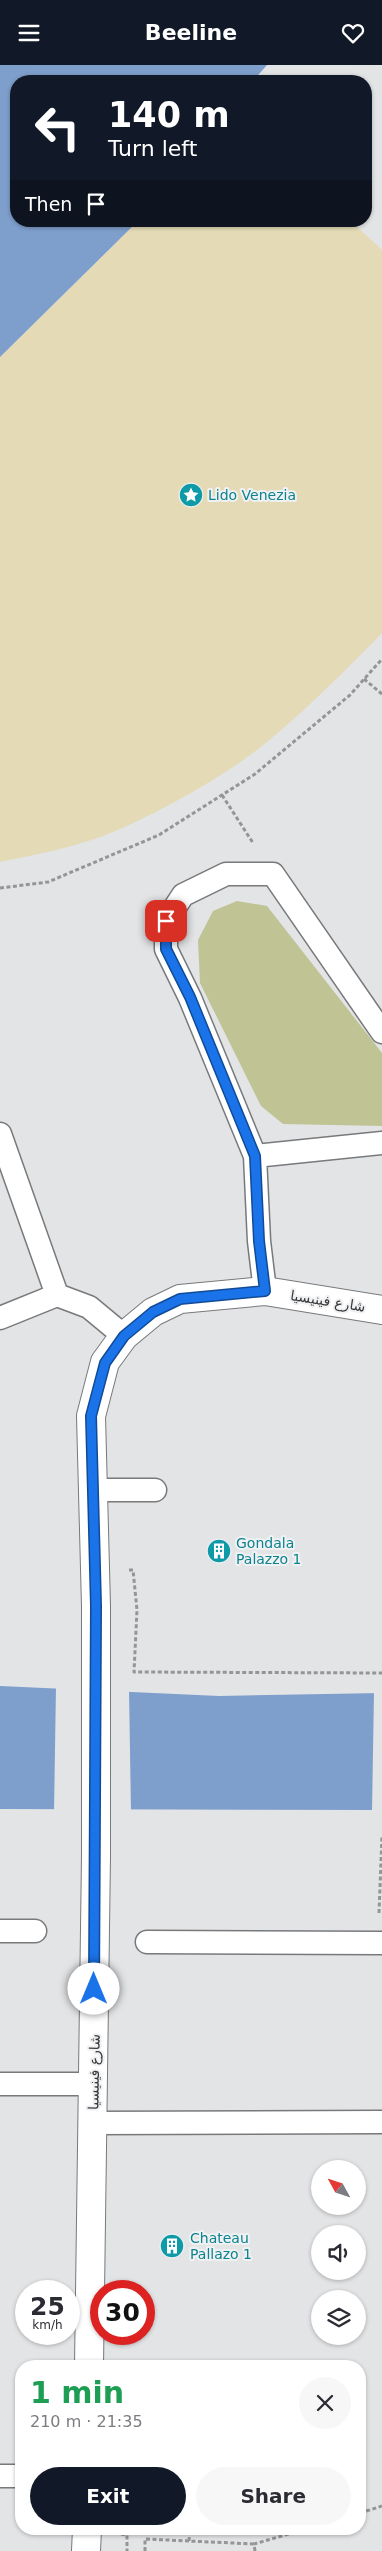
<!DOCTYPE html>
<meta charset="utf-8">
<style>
:root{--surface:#fff;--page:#f7f7f7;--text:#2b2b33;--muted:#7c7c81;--accent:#111827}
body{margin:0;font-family:"DejaVu Sans","Noto Naskh Arabic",sans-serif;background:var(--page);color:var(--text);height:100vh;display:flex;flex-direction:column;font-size:19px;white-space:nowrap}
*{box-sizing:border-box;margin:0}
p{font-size:16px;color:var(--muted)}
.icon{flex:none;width:28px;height:28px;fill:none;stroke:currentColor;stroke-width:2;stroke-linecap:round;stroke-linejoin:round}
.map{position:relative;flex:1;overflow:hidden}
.drawer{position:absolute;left:15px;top:2295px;width:351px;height:175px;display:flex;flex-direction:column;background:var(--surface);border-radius:20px;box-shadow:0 1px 4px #0004}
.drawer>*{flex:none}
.top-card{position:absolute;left:10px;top:10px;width:362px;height:152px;border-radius:20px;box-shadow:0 1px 4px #0004;background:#111827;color:#fff;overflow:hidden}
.needle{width:32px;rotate:310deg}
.controls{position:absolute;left:311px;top:2095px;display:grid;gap:10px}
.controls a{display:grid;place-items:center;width:55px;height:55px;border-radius:50%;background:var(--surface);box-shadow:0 1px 4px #0004;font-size:25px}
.speed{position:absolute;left:15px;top:2215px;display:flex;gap:10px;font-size:25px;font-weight:700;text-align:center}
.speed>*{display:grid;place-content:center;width:65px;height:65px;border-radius:50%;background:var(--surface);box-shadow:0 1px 4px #0004;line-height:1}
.speed small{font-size:12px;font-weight:400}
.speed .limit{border:8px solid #d22;background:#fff;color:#111}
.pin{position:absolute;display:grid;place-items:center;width:42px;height:42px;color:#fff;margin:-21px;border-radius:10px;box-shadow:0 2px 8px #0006}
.me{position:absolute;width:55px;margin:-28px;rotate:0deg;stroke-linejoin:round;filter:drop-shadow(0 0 4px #0008)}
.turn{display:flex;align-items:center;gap:18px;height:105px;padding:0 15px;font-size:22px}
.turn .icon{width:65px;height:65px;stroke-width:2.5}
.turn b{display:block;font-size:35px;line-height:42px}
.then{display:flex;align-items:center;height:48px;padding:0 15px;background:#0003;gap:10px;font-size:19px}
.round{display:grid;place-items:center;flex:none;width:52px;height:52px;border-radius:26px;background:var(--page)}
.headline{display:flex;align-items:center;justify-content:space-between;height:85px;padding:0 15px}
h1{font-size:30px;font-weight:800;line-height:38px;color:#1e9e55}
.cta{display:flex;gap:10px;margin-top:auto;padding:10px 15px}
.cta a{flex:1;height:58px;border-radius:30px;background:var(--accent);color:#fff;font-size:20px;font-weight:800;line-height:58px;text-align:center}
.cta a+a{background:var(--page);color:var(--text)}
header{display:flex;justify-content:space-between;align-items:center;height:65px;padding:0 15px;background:var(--accent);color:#fff;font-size:22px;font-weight:800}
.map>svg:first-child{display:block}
.green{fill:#c0c393}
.sand{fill:#e4dab5}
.water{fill:#7e9ecc}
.pier{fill:#e3e4e6}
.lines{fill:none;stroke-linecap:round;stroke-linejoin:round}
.lane-casing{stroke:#78797b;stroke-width:25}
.street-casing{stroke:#78797b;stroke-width:30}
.path{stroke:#949596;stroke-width:3;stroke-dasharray:4 2.5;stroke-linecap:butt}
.lane{stroke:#fff;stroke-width:22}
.street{stroke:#fff;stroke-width:28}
.route-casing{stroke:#114b97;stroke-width:12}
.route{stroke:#1a73e8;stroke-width:9}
.labels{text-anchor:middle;stroke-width:4;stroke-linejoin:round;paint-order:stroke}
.culture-label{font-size:14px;fill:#0d838f;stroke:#f0f1f3;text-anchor:start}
.street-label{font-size:14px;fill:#39393a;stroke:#f0f1f3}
</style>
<header><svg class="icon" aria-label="menu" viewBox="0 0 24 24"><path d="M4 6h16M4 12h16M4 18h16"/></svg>Beeline<svg class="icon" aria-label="heart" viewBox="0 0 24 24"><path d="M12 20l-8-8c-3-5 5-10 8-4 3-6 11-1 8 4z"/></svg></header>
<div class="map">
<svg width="382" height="2486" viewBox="0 0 382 2486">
<rect width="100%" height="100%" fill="#e3e4e6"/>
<path class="green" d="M 237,836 L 267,841 L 382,988 L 382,1061 L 283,1059 L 261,1041 L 200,918 L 198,875 L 213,846 Z"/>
<path class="sand" d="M 138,156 L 351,156 L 382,185 L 382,568 C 345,606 308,643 267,677 C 226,711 152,752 103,771 C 70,783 34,790 0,797 L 0,292 Z"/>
<path class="water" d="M 0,0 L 267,0 L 253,16 L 16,16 L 16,156 L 138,156 L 0,292 Z
M 0,1621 L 219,1631 L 382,1628 L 382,1745 L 0,1744 Z"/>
<path class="pier" d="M 56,1621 L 129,1624 L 131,1747 L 54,1747 Z
M 382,1625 L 382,1747 L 372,1747 L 374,1626 Z"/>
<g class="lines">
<g class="lane-casing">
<path id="lane" d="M 0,1069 L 57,1230 L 89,1242 L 124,1271
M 255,1091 L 382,1078
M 265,1226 L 259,1176 L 255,1091 L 190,933 L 166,884 L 166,856 L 183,830 L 226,809 L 273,809 L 382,967
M 0,1253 L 57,1230
M 94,1425 L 155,1425
M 0,1866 L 35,1866
M 147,1877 L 382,1878
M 0,2019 L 94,2019
M 93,2058 L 382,2057
M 0,2411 L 21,2411"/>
</g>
<g class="street-casing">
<path id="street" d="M 89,2301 L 96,1791 L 96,1541 L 91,1351 L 105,1297 L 124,1271 L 153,1247 L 180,1234 L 265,1226 L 382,1245
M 86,2486 L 87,2464"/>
</g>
<path class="path" d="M 364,614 L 382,629
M 222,730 L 253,778
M 0,823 L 48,817 L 159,770 L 255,709 L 350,630 L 382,594
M 129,1505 L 133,1505 L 137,1545 L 134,1607 L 382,1608
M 379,1848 L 382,1771
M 360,2448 L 382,2441
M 121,2469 L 127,2470 L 127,2486
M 189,2476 L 190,2464
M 145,2486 L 145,2474 L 254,2479
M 255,2486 L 254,2479 L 306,2464"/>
<use href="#lane" class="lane"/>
<use href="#street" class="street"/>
</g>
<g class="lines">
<g class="route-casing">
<path id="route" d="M 94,1924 L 96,1541 L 91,1351 L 105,1298 L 124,1271 L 153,1247 L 180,1234 L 265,1226 L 259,1176 L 255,1091 L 190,932 L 166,884 L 166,856"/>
</g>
<use href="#route" class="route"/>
</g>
<defs>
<g id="sight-disc" transform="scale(1.25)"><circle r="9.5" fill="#0f9aa8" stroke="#f0f1f3"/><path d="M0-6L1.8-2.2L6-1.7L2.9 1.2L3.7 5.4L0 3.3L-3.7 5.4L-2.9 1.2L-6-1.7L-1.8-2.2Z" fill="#fff"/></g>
<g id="building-disc" transform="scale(1.25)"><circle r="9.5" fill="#0f9aa8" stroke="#f0f1f3"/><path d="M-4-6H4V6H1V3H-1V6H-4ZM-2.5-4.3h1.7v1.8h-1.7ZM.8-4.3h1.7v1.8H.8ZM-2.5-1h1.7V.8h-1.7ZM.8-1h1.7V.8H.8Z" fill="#fff"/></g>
</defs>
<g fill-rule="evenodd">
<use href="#sight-disc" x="191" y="430"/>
<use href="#building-disc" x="219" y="1486"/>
<use href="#building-disc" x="172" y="2181"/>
</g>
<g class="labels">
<g class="culture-label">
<text x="208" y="435">Lido Venezia</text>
<text x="236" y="1483">Gondala<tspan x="236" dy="16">Palazzo 1</tspan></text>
<text x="190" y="2178">Chateau<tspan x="190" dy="16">Pallazo 1</tspan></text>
</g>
<g class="street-label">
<text transform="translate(328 1236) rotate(9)" y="5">شارع فينيسيا</text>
<text transform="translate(94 2007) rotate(-89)" y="5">شارع فينيسيا</text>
</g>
</g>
</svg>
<div class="controls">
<a><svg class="needle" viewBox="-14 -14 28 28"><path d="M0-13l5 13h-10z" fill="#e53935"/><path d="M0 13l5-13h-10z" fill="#7c7c81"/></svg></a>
<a><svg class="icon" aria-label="sound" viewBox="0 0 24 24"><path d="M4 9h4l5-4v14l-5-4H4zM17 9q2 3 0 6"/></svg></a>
<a><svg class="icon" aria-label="layers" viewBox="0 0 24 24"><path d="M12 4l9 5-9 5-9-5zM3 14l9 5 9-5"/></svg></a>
</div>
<div class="speed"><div>25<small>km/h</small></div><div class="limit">30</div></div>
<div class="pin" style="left:166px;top:856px;background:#d93025"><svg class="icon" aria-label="arrive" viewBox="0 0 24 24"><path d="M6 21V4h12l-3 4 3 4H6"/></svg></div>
<svg class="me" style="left:94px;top:1924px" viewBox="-20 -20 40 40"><circle r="19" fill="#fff"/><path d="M0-13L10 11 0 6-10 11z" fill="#1a73e8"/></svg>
<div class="top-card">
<div class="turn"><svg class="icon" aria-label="left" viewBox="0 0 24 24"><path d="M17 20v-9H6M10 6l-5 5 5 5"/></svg><div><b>140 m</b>Turn left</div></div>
<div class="then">Then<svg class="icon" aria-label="arrive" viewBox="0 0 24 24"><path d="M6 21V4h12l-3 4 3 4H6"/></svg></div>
</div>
<section class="drawer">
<div class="headline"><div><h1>1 min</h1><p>210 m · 21:35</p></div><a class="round"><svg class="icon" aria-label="close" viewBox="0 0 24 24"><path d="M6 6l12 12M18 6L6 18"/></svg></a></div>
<div class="cta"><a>Exit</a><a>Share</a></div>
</section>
</div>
